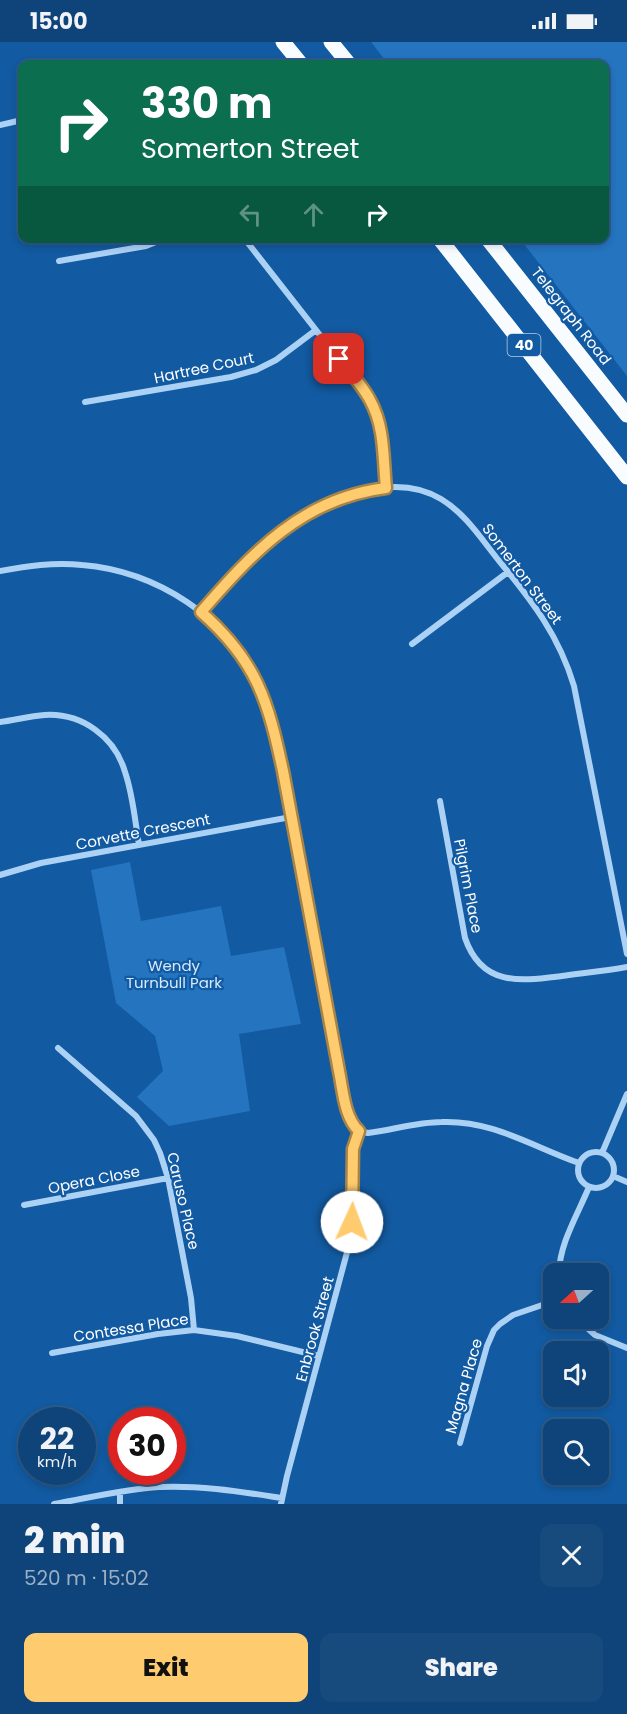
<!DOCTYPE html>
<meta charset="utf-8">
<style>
:root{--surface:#0e4479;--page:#174b7e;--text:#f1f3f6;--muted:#9bb0c6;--line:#2e5c8a;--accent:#ffcb6f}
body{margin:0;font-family:Poppins,sans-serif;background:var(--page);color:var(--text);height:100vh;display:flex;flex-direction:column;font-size:22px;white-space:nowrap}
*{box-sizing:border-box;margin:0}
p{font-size:20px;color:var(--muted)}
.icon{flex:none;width:33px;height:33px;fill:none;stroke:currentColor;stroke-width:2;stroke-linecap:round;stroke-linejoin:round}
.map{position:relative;height:1462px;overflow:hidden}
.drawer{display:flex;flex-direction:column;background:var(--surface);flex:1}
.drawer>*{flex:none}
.hud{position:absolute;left:18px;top:18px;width:591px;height:183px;border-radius:12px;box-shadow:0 3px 9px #0003,0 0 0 2px var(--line);background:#0b6e4f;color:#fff;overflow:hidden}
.needle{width:39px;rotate:249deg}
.controls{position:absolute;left:543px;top:1221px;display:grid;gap:12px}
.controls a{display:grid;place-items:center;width:66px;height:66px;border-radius:12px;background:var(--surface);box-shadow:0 3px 9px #0003,0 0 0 2px var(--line);font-size:30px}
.speed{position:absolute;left:18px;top:1365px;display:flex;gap:12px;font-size:30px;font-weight:700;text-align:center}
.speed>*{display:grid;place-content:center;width:78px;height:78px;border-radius:50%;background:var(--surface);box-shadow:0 3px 9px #0003,0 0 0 2px var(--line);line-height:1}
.speed small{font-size:15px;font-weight:400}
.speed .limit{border:9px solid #d22;background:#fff;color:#111}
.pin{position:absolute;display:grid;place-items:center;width:51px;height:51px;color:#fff;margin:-26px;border-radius:12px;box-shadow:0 3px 9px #0006}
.me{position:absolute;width:66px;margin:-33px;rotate:2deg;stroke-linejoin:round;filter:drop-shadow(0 0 4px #0008)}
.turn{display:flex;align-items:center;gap:21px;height:126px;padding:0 24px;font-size:27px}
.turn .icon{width:78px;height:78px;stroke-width:2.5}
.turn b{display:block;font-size:42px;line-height:51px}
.lanes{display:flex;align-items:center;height:57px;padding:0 24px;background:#0003;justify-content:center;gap:30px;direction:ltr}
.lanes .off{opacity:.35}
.round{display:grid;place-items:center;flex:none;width:63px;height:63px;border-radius:12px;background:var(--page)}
.summary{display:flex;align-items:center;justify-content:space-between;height:102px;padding:0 24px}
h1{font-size:36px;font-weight:800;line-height:45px}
.cta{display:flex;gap:12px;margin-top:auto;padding:12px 24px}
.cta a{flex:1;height:69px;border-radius:12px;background:var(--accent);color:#111;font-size:24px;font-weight:800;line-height:69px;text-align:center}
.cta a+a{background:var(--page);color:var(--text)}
.status{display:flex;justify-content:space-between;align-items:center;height:42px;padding:0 30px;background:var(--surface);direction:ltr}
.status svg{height:16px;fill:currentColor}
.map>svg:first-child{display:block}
.green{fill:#2474bf}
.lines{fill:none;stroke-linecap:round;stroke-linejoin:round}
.street{stroke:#abd1f5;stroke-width:6}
.primary{stroke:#f9fcff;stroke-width:15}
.route-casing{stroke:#a68448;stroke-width:15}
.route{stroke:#ffcb6f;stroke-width:10}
.labels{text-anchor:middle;stroke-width:4.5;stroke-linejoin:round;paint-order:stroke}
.shield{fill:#125aa1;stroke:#b8cee3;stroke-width:1.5}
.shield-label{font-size:14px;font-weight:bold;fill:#fff}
.street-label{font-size:15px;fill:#fff;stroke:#125aa1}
.park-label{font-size:15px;fill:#d4eafe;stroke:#125aa1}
</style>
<div class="status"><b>15:00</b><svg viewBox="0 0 49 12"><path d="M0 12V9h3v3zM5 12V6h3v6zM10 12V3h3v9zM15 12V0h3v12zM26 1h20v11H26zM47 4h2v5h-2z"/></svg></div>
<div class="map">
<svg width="627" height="1462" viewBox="0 0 627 1462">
<rect width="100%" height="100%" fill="#125aa1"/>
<path class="green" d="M 371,0 L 627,0 L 627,334 L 520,197 L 604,196 L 604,22 L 388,22 Z
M 130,820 L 141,879 L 221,864 L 231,914 L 284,905 L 301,982 L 239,992 L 250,1069 L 169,1084 L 137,1055 L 163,1029 L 155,994 L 116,961 L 91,828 Z"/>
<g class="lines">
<path class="street" d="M 0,83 L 22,78
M 244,196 L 370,357 C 384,386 382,415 386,445
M 59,219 L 146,204 L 166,196
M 85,360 L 231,335 L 256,328 L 276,318 L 316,288
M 0,529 C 27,524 54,520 82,523 C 156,529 228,575 259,643 C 268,663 273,684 278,704 L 339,1029 C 343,1048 344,1076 359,1089
M 201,570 C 221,547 240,523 263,503 C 305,466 387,424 441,457 C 466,472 482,498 500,520 C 533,560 559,594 574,644 L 627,912
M 412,602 L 508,530
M 0,680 C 15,678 30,674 45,673 C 82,671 115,695 125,730 C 133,753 135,779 139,803
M 440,759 L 465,896 C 482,945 520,939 562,934 C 584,931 605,929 627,925
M 0,833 L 41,821 L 291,775
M 58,1006 L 136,1074 L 154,1098 L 160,1111 L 168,1136 L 191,1256 L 194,1288
M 359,1089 L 368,1091 C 392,1088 417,1080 442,1080 C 493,1078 533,1105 579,1121
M578 1128a18 18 0 1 1 36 0a18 18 0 1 1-36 0Z
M 602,1111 L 627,1052
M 613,1134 L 627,1140
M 24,1163 L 168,1136
M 559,1232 C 559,1202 578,1172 589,1145
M 576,1276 L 595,1293 L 627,1306
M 52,1311 L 158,1292 L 194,1288 L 237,1294 L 319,1314
M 460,1401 L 487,1304 L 494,1288 L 500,1282 L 513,1273 L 554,1259
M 120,1450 L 120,1462
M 54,1462 C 89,1456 124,1447 159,1445 C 200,1443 242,1450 282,1456
M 281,1462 L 287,1434 L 349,1203 L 353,1153 L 353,1107 L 359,1089"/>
<path class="primary" d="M 283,0 L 301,22
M 331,0 L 349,22
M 439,196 L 627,435
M 487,196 L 627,373"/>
</g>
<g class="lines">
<g class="route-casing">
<path id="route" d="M 339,317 C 350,330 362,343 370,358 C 385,385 383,416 386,446 C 303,456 253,510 201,570 C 257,619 268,659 283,729 L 339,1029 C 343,1048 344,1075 359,1089 L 353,1107 L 352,1180"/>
</g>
<use href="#route" class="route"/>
</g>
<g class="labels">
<rect class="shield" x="507.5" y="292" width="33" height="22" rx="4.5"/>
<g class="shield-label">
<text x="524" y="308">40</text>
</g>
<g class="street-label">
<text transform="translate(571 274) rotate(52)" y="5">Telegraph Road</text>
<text transform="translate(204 326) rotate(-12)" y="5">Hartree Court</text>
<text transform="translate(522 532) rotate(53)" y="5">Somerton Street</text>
<text transform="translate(143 790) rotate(-11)" y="5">Corvette Crescent</text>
<text transform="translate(468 844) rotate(79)" y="5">Pilgrim Place</text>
<text transform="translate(94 1138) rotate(-11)" y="5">Opera Close</text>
<text transform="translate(183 1159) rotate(77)" y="5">Caruso Place</text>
<text transform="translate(131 1286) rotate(-9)" y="5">Contessa Place</text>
<text transform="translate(315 1287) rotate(-75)" y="5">Enbrook Street</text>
<text transform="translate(464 1344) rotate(-74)" y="5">Magna Place</text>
</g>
<g class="park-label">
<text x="174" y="929">Wendy<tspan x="174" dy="17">Turnbull Park</tspan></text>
</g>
</g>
</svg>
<div class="controls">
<a><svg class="needle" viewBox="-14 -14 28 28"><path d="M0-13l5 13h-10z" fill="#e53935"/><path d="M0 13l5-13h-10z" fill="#9bb0c6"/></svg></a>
<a><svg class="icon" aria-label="sound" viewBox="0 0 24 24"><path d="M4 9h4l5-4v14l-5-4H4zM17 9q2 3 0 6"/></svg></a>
<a><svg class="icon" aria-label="search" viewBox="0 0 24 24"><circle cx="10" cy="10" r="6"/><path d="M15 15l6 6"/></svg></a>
</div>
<div class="speed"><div>22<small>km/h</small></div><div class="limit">30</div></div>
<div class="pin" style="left:339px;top:317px;background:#d93025"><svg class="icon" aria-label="arrive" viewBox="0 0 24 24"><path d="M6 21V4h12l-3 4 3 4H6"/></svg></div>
<svg class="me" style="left:352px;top:1180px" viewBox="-20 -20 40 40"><circle r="19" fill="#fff"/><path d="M0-13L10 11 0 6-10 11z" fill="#ffcb6f"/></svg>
<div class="hud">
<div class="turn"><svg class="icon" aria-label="right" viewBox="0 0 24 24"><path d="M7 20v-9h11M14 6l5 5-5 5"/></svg><div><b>330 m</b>Somerton Street</div></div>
<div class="lanes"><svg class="icon off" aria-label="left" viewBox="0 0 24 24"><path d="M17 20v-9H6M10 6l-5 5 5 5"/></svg><svg class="icon off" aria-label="ahead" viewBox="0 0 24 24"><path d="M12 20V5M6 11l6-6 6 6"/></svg><svg class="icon" aria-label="right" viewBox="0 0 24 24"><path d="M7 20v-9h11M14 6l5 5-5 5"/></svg></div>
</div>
</div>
<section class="drawer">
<div class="summary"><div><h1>2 min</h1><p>520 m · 15:02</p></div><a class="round"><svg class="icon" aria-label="close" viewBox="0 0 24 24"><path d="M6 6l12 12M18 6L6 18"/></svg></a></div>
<div class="cta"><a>Exit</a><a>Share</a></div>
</section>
